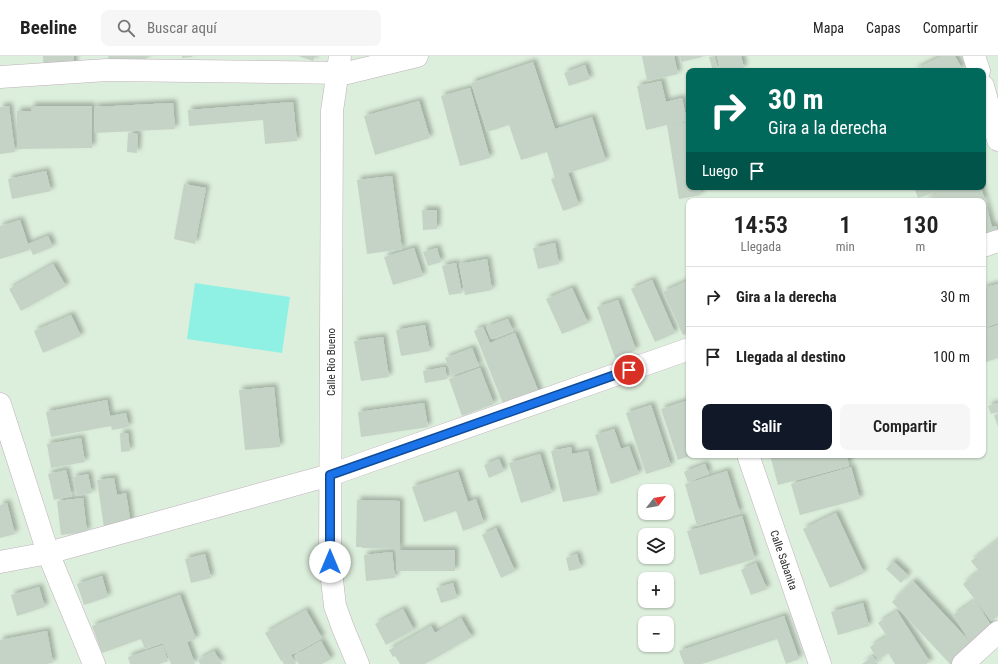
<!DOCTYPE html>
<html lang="es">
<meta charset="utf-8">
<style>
:root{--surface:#fff;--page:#f6f6f6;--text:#222;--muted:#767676;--line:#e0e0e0;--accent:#111827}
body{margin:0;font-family:"Roboto Condensed",sans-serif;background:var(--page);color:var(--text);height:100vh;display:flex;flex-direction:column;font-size:15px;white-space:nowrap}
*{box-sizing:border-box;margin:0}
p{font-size:13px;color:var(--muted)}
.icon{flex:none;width:22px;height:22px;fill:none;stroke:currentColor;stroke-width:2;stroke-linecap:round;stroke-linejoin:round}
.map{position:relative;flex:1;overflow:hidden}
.details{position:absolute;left:686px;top:142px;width:300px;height:260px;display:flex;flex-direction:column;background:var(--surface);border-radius:8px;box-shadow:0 1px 3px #0004}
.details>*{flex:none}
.top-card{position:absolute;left:686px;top:12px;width:300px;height:122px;border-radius:8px;box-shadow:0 1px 3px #0004;background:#00695c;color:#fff;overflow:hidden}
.needle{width:26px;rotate:59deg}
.buttons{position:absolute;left:638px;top:428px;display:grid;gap:8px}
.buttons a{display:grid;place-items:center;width:36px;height:36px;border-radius:8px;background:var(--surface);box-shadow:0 1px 3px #0004;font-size:20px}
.pin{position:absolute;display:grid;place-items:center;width:34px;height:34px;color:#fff;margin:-17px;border:2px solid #fff;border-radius:50%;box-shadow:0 1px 4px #0007}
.me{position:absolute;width:44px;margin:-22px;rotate:0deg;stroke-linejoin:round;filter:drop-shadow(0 0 3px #0008)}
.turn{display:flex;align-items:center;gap:14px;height:84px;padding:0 16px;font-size:18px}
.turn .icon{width:52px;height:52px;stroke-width:2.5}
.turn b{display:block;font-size:28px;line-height:34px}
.then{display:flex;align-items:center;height:38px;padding:0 16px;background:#0003;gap:8px;font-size:15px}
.eta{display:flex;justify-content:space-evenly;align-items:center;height:68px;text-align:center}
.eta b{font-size:24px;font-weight:600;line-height:28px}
.button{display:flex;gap:8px;margin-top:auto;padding:8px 16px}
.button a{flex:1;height:46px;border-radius:8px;background:var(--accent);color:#fff;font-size:16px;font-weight:600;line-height:46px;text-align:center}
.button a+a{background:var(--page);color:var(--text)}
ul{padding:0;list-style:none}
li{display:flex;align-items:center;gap:12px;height:60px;padding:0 16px;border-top:1px solid var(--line)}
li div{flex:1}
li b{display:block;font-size:15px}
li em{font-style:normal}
header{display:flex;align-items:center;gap:24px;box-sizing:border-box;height:56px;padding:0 20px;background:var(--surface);border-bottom:1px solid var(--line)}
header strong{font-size:19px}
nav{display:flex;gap:22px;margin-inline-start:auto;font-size:14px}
.search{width:280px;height:36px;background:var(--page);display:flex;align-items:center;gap:10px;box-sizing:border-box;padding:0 14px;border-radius:8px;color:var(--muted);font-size:15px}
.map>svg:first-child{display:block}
.pitch{fill:#8ff1e3}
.building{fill:#c4d3c5;filter:url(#shadow)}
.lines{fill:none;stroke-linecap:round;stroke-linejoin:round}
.minor-casing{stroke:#c0b0bc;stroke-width:23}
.minor{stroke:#fff;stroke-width:22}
.route-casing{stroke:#114b97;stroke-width:10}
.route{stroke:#1a73e8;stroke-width:7}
.labels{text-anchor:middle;stroke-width:4;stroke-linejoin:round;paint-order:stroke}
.street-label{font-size:11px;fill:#2b2b2b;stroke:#fff}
</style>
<header>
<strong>Beeline</strong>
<div class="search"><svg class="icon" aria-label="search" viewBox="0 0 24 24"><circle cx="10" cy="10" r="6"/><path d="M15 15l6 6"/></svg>Buscar aquí</div>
<nav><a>Mapa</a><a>Capas</a><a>Compartir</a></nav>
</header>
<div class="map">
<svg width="998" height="608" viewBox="0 0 998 608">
<defs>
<filter id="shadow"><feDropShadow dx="3.5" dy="-3.5" stdDeviation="2" flood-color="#0004"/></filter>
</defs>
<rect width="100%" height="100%" fill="#dceedc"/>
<path class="pitch" d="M 195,227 L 290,241 L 282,297 L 187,283 Z"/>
<path class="building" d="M 43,0 L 74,0 L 74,12 L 44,14 Z
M 108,0 L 146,0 L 147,3 L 111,12 Z
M 182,0 L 192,0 L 192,1 L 182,2 Z
M 298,0 L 315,0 L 313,5 Z
M 642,0 L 674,0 L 678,18 L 647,25 Z
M 680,0 L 702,0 L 702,1 L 681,6 Z
M 714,0 L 718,15 L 713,15 L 709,1 Z
M 717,0 L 741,0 L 744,12 L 733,15 L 721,15 Z
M 942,0 L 955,0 L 962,13 L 959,15 L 912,15 Z
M 533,6 L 555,73 L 592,61 L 606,105 L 568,117 L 579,149 L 563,155 L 551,123 L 555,122 L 547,96 L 521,104 L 509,69 L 487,76 L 471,27 Z
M 585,9 L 590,23 L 569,30 L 564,17 Z
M 661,25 L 666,46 L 682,42 L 687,65 L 673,69 L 689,66 L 689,131 L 700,131 L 701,139 L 679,143 L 667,69 L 646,74 L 637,30 Z
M 470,32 L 490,102 L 460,110 L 441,40 Z
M 419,45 L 430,82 L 375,99 L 364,60 Z
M 293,46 L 297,85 L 265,88 L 263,64 L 189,70 L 188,54 Z
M 173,47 L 175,73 L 95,77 L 94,51 Z
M 9,50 L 15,96 L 0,98 L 0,51 Z
M 31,50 L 92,50 L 92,92 L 17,93 L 17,55 L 31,55 Z
M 128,77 L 138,78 L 137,97 L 127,96 Z
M 46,115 L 51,135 L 12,143 L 8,123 Z
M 392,120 L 402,193 L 367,198 L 357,124 Z
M 184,128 L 206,132 L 195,188 L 174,183 Z
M 914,131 L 932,131 L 934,137 L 918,142 Z
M 935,131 L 981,131 L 992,171 L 996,170 L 998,176 L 983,186 L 983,145 L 923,145 L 937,139 Z
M 422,154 L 437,154 L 437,173 L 423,174 Z
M 20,164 L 30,194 L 0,203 L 0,170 Z
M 48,180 L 53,191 L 33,199 L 28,188 Z
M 555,187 L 559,208 L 538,213 L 533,192 Z
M 414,192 L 423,220 L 393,229 L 384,201 Z
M 437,192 L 441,206 L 428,210 L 423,196 Z
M 487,203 L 492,234 L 465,239 L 459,208 Z
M 456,207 L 462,237 L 449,239 L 442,210 Z
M 53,208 L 66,230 L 21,255 L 9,233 Z
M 652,224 L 675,277 L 655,286 L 631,233 Z
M 689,224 L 689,277 L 683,279 L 663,236 Z
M 998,228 L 998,267 L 983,272 L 983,232 Z
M 572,232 L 588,267 L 562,278 L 546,243 Z
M 618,244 L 636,294 L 615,302 L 597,251 Z
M 71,259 L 81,280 L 43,297 L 34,275 Z
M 508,263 L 513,275 L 491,283 L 486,271 Z
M 425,269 L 430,295 L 401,300 L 396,274 Z
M 998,269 L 998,302 L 983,307 L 983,274 Z
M 483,271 L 490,287 L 515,277 L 540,339 L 505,353 L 474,275 Z
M 383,281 L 389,321 L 361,325 L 354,285 Z
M 472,292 L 479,310 L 452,319 L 445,302 Z
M 445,311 L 447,323 L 425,327 L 423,315 Z
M 480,312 L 494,348 L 462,360 L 449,323 Z
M 274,331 L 280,391 L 245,394 L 239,334 Z
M 107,344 L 110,360 L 126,357 L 129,371 L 112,374 L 111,370 L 51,381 L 46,356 Z
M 689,344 L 689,399 L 692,399 L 678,404 L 661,353 Z
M 424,347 L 428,371 L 361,381 L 358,356 Z
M 998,347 L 998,356 L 991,358 L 988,350 Z
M 651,349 L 671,410 L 646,418 L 626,357 Z
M 998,358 L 998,371 L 994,359 Z
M 614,373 L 621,393 L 629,390 L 639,418 L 611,428 L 595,379 Z
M 120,377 L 128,377 L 130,395 L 121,396 Z
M 81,382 L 85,406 L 51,412 L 47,388 Z
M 571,391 L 572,398 L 588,395 L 598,439 L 563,446 L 551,395 Z
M 540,398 L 552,437 L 521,447 L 509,407 Z
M 770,399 L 847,399 L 849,410 L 778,429 Z
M 499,403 L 504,415 L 489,422 L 484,409 Z
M 705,408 L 709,418 L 688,426 L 684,416 Z
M 851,411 L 860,443 L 800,459 L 791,428 Z
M 66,414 L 72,440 L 54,444 L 48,418 Z
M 727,415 L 740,457 L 697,470 L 685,428 Z
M 458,416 L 468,446 L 476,443 L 484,467 L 463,475 L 456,455 L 424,466 L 412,431 Z
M 88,418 L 92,437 L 77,440 L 73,421 Z
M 114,422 L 117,439 L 126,437 L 131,468 L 104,472 L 97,424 Z
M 83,442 L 87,476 L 61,479 L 57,445 Z
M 357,444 L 400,445 L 400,493 L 362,492 L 362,491 L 356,491 Z
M 7,447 L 15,478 L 0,482 L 0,449 Z
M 836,457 L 864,517 L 830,532 L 803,473 Z
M 742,460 L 755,503 L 700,519 L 687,475 Z
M 496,472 L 515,515 L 501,522 L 482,479 Z
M 998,484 L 998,560 L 991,565 L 963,528 L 979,515 L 971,505 Z
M 396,494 L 455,494 L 455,515 L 396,515 Z
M 392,496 L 395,522 L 366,525 L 364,499 Z
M 205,498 L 211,522 L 191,527 L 185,503 Z
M 577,498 L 581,512 L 569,515 L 566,502 Z
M 893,505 L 908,519 L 901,527 L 886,513 Z
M 756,507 L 767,533 L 751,539 L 741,514 Z
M 102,520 L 108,541 L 84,549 L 77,528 Z
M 913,525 L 974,590 L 955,608 L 950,608 L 892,546 Z
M 453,527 L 457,542 L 441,547 L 436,532 Z
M 39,531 L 45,551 L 17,560 L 11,539 Z
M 180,539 L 196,583 L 187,586 L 195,608 L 171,608 L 163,587 L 145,593 L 141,583 L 102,597 L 92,570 Z
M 975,544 L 994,574 L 972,589 L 953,559 Z
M 863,547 L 869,570 L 838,579 L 831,556 Z
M 403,553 L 414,574 L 386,589 L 375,568 Z
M 306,554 L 322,582 L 291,599 L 296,608 L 284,608 L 282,605 L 288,601 L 281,605 L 265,577 Z
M 897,555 L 930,606 L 926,608 L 895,608 L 888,597 L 878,604 L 870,591 L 887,580 L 878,567 Z
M 784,560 L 799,603 L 786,608 L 777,583 L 702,608 L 684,608 L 679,595 Z
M 461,562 L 472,581 L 425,608 L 400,608 L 395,600 L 393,601 L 389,594 L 431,570 L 435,577 Z
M 47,575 L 53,607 L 46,608 L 0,608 L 0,584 Z
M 321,585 L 331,603 L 322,608 L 299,608 L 294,600 Z
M 163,589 L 168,605 L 160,608 L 130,608 L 128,601 Z
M 214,595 L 222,608 L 200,608 L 198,604 Z
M 873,600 L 878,608 L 862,608 Z"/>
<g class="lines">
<g class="minor-casing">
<path id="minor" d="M 340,0 L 332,55 L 330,506 L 335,550 L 343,572 L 358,608
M 974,0 L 979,15
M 0,21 L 107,14 L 347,17 L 417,0
M 983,30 L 998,84
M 983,190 L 998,185
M 0,348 L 48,497 L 94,608
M 748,399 L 820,608
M 0,506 L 48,497 L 330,419 L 689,293
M 963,608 L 998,576"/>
</g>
<use href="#minor" class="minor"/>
</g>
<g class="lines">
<g class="route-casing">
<path id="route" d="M 330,506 L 330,419 L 629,314"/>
</g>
<use href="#route" class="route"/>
</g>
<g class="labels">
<g class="street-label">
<text transform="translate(331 306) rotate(-90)" y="4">Calle Río Bueno</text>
<text transform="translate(784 504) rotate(71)" y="4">Calle Sabanita</text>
</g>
</g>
</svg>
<div class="buttons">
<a><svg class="needle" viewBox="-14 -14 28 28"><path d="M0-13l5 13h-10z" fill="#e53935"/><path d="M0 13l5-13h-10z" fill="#767676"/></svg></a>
<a><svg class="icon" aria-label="layers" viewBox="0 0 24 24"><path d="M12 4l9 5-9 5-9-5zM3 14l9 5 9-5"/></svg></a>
<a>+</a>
<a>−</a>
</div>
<div class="pin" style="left:629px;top:314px;background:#d93025"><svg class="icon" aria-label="arrive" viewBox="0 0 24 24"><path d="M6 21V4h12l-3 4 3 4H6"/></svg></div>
<svg class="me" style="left:330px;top:506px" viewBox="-20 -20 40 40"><circle r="19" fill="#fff"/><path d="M0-13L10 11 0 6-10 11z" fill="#1a73e8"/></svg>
<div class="top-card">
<div class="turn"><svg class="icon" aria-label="right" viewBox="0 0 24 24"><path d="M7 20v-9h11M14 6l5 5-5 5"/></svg><div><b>30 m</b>Gira a la derecha</div></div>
<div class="then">Luego<svg class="icon" aria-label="arrive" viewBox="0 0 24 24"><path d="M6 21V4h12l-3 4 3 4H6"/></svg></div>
</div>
<section class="details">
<div class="eta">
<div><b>14:53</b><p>Llegada</p></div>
<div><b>1</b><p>min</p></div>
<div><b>130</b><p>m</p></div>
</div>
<ul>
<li><svg class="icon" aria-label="right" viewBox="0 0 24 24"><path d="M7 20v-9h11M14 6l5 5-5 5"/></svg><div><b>Gira a la derecha</b></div><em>30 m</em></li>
<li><svg class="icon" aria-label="arrive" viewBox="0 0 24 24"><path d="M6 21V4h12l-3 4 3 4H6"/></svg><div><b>Llegada al destino</b></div><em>100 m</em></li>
</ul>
<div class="button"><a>Salir</a><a>Compartir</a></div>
</section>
</div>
